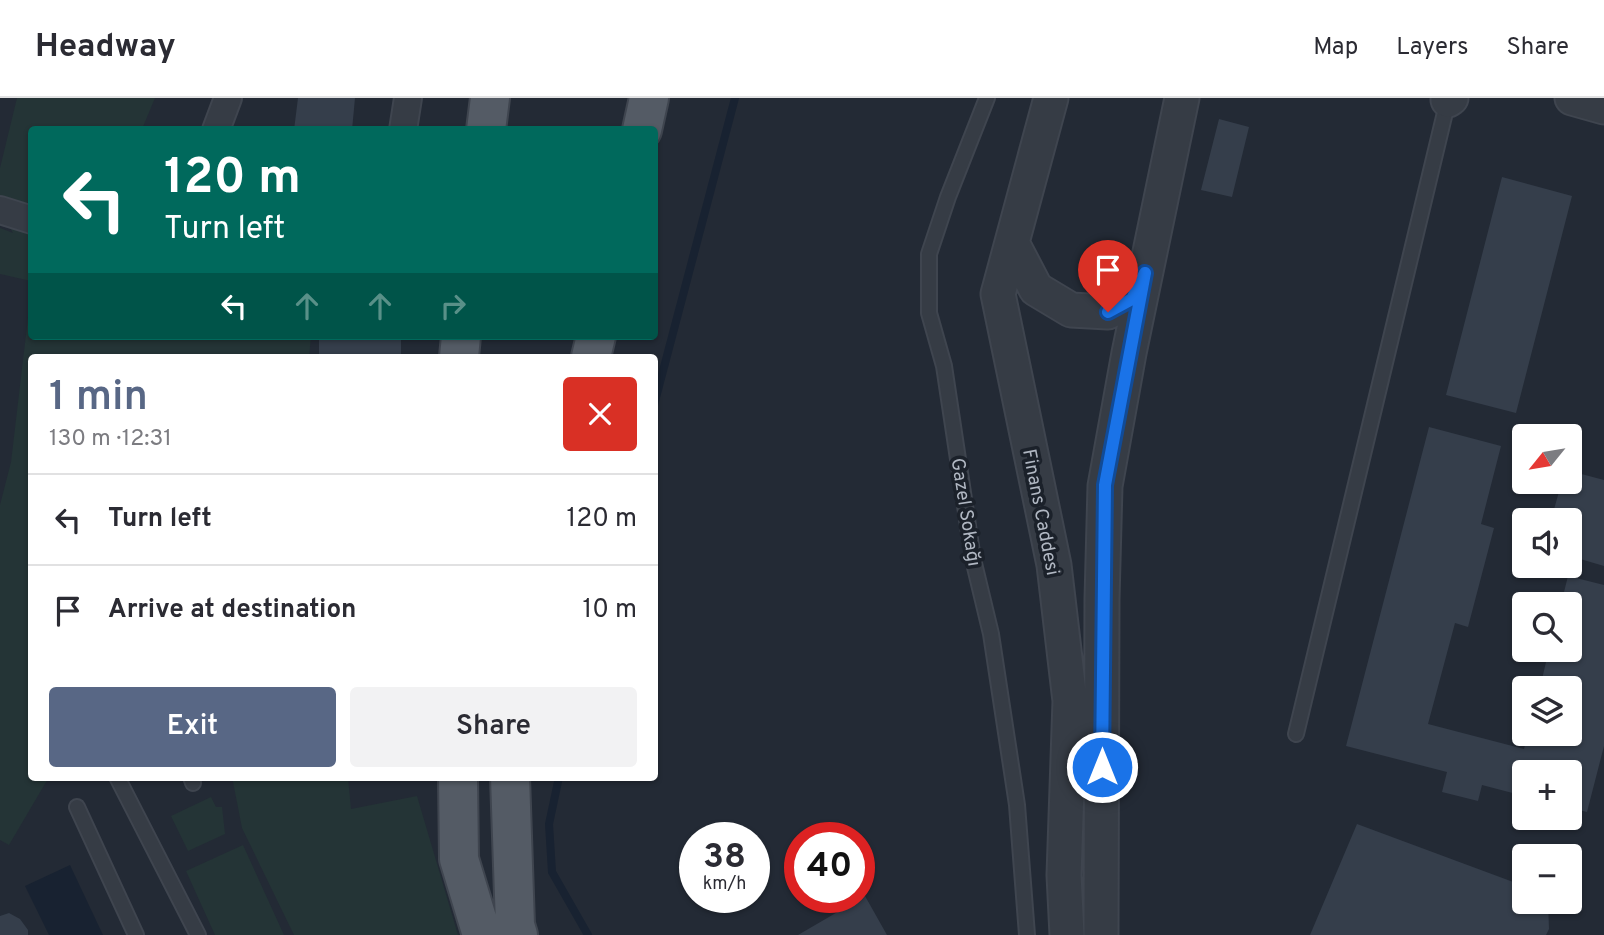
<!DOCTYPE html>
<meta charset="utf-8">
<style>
:root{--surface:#fff;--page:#f2f2f3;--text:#2b2b33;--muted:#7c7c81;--line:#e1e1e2;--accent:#586785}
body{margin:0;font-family:Overpass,sans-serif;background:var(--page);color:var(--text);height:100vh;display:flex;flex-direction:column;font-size:26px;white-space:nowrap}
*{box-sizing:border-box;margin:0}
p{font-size:23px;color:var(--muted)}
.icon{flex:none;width:38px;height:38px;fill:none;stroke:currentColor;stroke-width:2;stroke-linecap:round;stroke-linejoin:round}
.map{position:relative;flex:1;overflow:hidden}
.details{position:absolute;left:28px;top:256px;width:630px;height:427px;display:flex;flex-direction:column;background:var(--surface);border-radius:7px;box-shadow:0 2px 5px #0004}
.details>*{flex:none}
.guide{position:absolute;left:28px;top:28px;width:630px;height:214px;border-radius:7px;box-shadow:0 2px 5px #0004;background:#00695c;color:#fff;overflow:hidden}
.needle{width:46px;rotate:240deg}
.tools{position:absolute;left:1512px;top:326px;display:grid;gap:14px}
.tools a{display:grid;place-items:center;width:70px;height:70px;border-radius:7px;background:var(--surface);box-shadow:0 2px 5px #0004;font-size:35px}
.speed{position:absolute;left:679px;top:724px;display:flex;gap:14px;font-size:35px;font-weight:700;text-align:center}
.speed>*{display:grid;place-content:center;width:91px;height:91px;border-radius:50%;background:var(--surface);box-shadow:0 2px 5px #0004;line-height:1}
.speed small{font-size:18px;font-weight:400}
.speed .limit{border:10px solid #d22;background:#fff;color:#111}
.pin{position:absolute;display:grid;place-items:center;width:60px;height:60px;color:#fff;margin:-72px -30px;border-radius:50% 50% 50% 0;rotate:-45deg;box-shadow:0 0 7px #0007}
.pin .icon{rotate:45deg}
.me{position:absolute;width:77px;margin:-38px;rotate:0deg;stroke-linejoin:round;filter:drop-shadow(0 0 5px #0008)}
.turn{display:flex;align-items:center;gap:24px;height:147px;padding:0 21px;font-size:32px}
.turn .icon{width:91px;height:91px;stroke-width:2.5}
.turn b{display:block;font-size:49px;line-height:60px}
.lanes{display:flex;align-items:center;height:66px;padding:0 21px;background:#0003;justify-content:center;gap:35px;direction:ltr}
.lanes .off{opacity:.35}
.round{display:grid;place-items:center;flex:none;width:74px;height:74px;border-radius:7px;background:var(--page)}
.overview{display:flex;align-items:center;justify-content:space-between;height:119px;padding:0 21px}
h1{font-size:42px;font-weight:600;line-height:52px;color:var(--accent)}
.button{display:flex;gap:14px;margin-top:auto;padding:14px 21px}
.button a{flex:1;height:80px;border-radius:7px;background:var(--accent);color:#fff;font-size:28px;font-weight:600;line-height:80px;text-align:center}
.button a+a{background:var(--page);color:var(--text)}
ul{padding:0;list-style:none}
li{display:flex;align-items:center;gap:21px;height:91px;padding:0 21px;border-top:2px solid var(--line)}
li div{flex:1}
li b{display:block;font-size:26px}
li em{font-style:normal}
header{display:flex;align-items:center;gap:42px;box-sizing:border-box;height:98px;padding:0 35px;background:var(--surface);border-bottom:2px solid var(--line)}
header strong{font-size:33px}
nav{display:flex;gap:38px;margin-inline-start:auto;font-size:24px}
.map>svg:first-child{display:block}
.green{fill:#243436}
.water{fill:#182231}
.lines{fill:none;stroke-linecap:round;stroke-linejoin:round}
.stream{stroke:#182231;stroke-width:8}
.building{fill:#353e4b}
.service-casing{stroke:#3f454f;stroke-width:18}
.minor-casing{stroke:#3f454f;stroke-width:30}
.tertiary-casing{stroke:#3f454f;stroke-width:37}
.primary-casing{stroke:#3f454f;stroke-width:42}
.service{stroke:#363c45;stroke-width:14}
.minor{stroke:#363c45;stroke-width:26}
.tertiary{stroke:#363c45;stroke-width:33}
.primary{stroke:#545b65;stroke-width:38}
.route-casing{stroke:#114b97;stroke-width:18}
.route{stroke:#1a73e8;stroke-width:12}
.labels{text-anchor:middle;stroke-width:7;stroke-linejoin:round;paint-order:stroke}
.street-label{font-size:19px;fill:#b0b7c2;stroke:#1b212a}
</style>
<header>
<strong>Headway</strong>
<nav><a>Map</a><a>Layers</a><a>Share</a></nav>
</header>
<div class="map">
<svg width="1604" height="837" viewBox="0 0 1604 837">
<rect width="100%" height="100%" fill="#232a35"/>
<path class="green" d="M 17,0 L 155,0 L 142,31 L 32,32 L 31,183 L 0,176 L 0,130 L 13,135 L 0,112 L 0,70 Z
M 31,194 L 32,238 L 311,238 L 309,259 L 32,259 L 32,679 L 49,679 L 9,747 L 0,742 L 0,407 L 11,364 Z
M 232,679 L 348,679 L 351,711 L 417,698 L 458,837 L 294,837 L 242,730 Z
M 211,699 L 216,709 L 222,709 L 225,736 L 188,753 L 171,718 Z
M 243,747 L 284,837 L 215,837 L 186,773 Z"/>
<path class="water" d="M 70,767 L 103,837 L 49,837 L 25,788 Z"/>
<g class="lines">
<path class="stream" d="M 654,307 L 735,0
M 559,679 L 549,726 L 552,774 L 588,837"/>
</g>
<path class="building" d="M 298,0 L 355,0 L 352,32 L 294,32 Z
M 1219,21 L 1249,29 L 1232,99 L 1201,92 Z
M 1502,79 L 1572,98 L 1516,315 L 1446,297 Z
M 319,238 L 401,238 L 401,259 L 319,259 Z
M 1429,329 L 1501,348 L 1481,426 L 1494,430 L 1468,529 L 1455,525 L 1428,626 L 1524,651 L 1528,635 L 1570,635 L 1570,590 L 1540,590 L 1549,551 L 1570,551 L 1570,506 L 1561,506 L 1568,478 L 1604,487 L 1604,648 L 1587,714 L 1570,710 L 1570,674 L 1524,674 L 1524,698 L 1482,687 L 1478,703 L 1442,694 L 1447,674 L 1346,648 Z
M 1570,373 L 1604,382 L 1604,468 L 1570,458 L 1570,422 L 1551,422 L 1562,383 L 1570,383 Z
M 1357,726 L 1524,788 L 1524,803 L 1548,803 L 1549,831 L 1546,837 L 1310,837 Z
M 865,798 L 887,837 L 798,837 Z
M 9,815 L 20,821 L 28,832 L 28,837 L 0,837 L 0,818 Z"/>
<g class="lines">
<g class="service-casing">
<path id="service" d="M 987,0 L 948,99 L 929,156 L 929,215 L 944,268 L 973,461 L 991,536 L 1017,707 L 1027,837
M 1296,636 L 1448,2
M 117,679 L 198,837
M 191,679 L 193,685
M 77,709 L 136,837"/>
</g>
<g class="minor-casing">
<path id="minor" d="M 216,32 L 228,0
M 403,32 L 408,0
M 0,112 L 32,122"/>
</g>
<g class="tertiary-casing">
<path id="tertiary" d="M 1051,0 L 998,196 L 1054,467 L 1070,603 L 1064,777 L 1067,837
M 1572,0 L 1604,9
M 1448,2 L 1451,0
M 1012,145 L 1036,191 L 1071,212 L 1108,214 L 1132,201 L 1143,178
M 1101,837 L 1102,501 L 1105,388 L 1129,255 L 1182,0"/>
</g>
<g class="primary-casing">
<path id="primary" d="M 486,32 L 490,0
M 642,32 L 649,0
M 459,259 L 461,238
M 591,259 L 596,238
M 458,679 L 459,761 L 482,837
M 510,679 L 515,827 L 518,837"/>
</g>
<use href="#service" class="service"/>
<use href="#minor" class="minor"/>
<use href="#tertiary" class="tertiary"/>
<use href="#primary" class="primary"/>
</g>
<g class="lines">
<g class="route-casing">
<path id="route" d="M 1102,669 L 1105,387 L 1145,175 L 1132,201 L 1108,214"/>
</g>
<use href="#route" class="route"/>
</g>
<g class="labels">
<g class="street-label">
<text transform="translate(967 414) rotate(81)" y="7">Gazel Sokağı</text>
<text transform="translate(1042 414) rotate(79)" y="7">Finans Caddesi</text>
</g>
</g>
</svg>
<div class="tools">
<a><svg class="needle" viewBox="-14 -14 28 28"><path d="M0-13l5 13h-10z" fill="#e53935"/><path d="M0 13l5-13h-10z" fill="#7c7c81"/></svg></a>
<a><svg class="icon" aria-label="sound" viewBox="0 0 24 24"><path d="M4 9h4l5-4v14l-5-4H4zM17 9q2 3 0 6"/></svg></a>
<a><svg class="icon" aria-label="search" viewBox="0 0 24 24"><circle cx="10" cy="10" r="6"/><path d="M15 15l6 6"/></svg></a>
<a><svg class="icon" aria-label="layers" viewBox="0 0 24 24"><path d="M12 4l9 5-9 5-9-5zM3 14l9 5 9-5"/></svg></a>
<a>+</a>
<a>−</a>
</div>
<div class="speed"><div>38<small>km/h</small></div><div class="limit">40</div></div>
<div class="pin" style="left:1108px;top:214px;background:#d93025"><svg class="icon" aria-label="arrive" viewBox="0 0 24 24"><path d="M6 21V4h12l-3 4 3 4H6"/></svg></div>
<svg class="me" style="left:1102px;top:669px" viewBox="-20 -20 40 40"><circle r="17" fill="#1a73e8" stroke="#fff" stroke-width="3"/><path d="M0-11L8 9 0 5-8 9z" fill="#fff"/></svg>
<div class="guide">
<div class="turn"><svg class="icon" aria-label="left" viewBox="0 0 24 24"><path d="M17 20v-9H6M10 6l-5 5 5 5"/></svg><div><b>120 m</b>Turn left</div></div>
<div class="lanes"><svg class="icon" aria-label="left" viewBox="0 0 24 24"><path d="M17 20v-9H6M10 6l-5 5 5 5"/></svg><svg class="icon off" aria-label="ahead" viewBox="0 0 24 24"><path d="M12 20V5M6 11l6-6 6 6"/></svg><svg class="icon off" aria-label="ahead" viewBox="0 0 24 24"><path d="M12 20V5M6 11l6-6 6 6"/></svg><svg class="icon off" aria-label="right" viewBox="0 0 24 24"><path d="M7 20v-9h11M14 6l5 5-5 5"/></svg></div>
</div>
<section class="details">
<div class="overview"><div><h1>1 min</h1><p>130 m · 12:31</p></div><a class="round" style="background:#d93025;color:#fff"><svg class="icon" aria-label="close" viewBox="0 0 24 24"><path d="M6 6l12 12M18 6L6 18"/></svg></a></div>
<ul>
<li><svg class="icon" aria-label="left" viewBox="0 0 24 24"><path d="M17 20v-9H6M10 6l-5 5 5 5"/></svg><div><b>Turn left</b></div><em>120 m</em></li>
<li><svg class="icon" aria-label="arrive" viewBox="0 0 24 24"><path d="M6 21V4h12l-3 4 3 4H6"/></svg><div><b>Arrive at destination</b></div><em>10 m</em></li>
</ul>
<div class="button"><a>Exit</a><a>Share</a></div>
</section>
</div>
